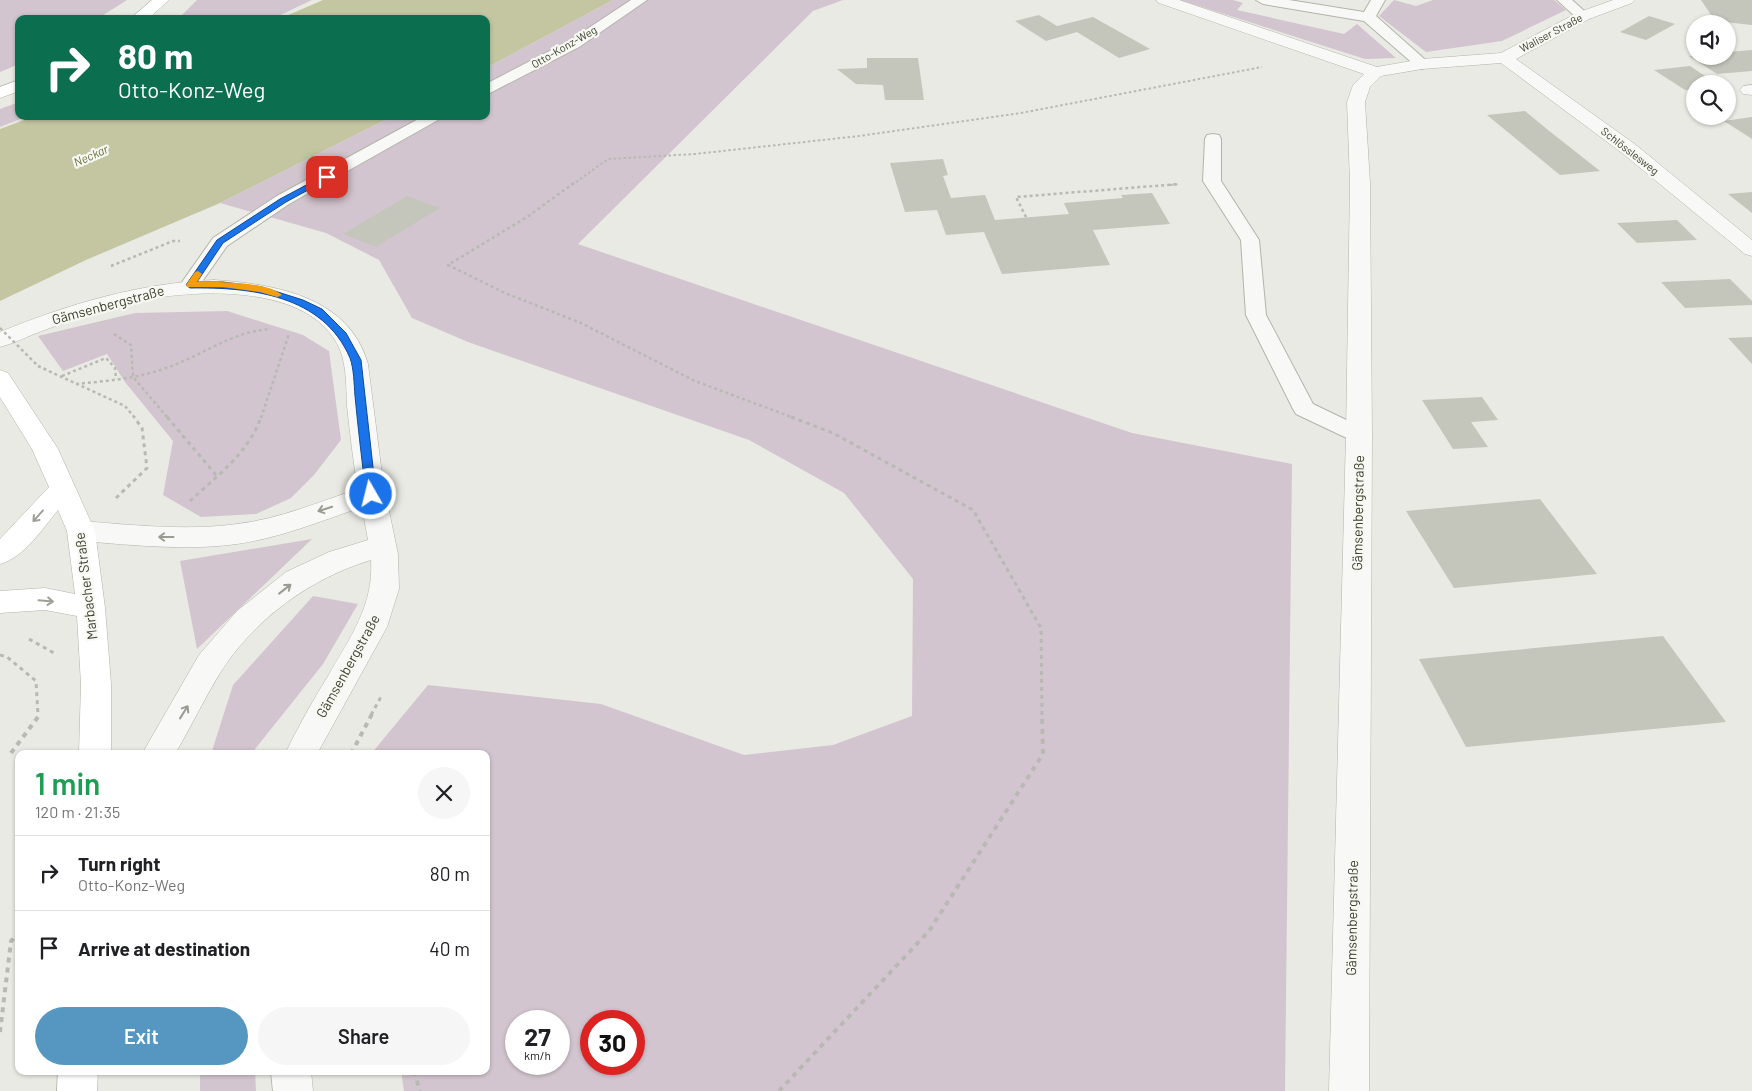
<!DOCTYPE html>
<meta charset="utf-8">
<style>
:root{--surface:#fff;--page:#f6f6f6;--text:#202124;--muted:#757577;--line:#e0e0e0;--accent:#5697c1}
body{margin:0;font-family:Barlow,sans-serif;background:var(--page);color:var(--text);height:100vh;display:flex;flex-direction:column;font-size:19px;white-space:nowrap}
*{box-sizing:border-box;margin:0}
p{font-size:16px;color:var(--muted)}
.icon{flex:none;width:28px;height:28px;fill:none;stroke:currentColor;stroke-width:2;stroke-linecap:round;stroke-linejoin:round}
.map{position:relative;flex:1;overflow:hidden}
.side{position:absolute;left:15px;top:750px;width:475px;height:325px;display:flex;flex-direction:column;background:var(--surface);border-radius:10px;box-shadow:0 1px 4px #0004}
.side>*{flex:none}
.banner{position:absolute;left:15px;top:15px;width:475px;height:105px;border-radius:10px;box-shadow:0 1px 4px #0004;background:#0b6e4f;color:#fff;overflow:hidden}
.tools{position:absolute;left:1686px;top:15px;display:grid;gap:10px}
.tools a{display:grid;place-items:center;width:50px;height:50px;border-radius:50%;background:var(--surface);box-shadow:0 1px 4px #0004;font-size:25px}
.speed{position:absolute;left:505px;top:1010px;display:flex;gap:10px;font-size:25px;font-weight:700;text-align:center}
.speed>*{display:grid;place-content:center;width:65px;height:65px;border-radius:50%;background:var(--surface);box-shadow:0 1px 4px #0004;line-height:1}
.speed small{font-size:12px;font-weight:400}
.speed .limit{border:8px solid #d22;background:#fff;color:#111}
.pin{position:absolute;display:grid;place-items:center;width:42px;height:42px;color:#fff;margin:-21px;border-radius:10px;box-shadow:0 2px 8px #0006}
.me{position:absolute;width:55px;margin:-28px;rotate:352deg;stroke-linejoin:round;filter:drop-shadow(0 0 4px #0008)}
.turn{display:flex;align-items:center;gap:18px;height:105px;padding:0 20px;font-size:22px}
.turn .icon{width:65px;height:65px;stroke-width:2.5}
.turn b{display:block;font-size:35px;line-height:42px}
.round{display:grid;place-items:center;flex:none;width:52px;height:52px;border-radius:26px;background:var(--page)}
.head{display:flex;align-items:center;justify-content:space-between;height:85px;padding:0 20px}
h1{font-size:30px;font-weight:600;line-height:38px;color:#1e9e55}
.primary-button{display:flex;gap:10px;margin-top:auto;padding:10px 20px}
.primary-button a{flex:1;height:58px;border-radius:30px;background:var(--accent);color:#fff;font-size:20px;font-weight:600;line-height:58px;text-align:center}
.primary-button a+a{background:var(--page);color:var(--text)}
ul{padding:0;list-style:none}
li{display:flex;align-items:center;gap:15px;height:75px;padding:0 20px;border-top:1px solid var(--line)}
li div{flex:1}
li b{display:block;font-size:19px}
li em{font-style:normal}
.map>svg:first-child{display:block}
.green{fill:#d3c5cf;fill-rule:evenodd}
.water{fill:#c4c6a2}
.building{fill:#c4c6bb}
.lines{fill:none;stroke-linecap:round;stroke-linejoin:round}
.lane-casing{stroke:#b2b4a9;stroke-width:2}
.street-casing{stroke:#b2b4a9;stroke-width:1}
.secondary-casing{stroke:#b2b4a9;stroke-width:1}
.path-far3{stroke:#b8b9b2;stroke-width:2;stroke-dasharray:2.5 2.5;stroke-linecap:butt}
.path-far2{stroke:#b8b9b2;stroke-width:2.5;stroke-dasharray:3 3;stroke-linecap:butt}
.path-far1{stroke:#b8b9b2;stroke-width:3;stroke-dasharray:4 4;stroke-linecap:butt}
.path{stroke:#b8b9b2;stroke-width:4;stroke-dasharray:5 5;stroke-linecap:butt}
.lane{fill:#f8f8f6;fill-rule:evenodd}
.street{fill:#f8f8f6;fill-rule:evenodd}
.secondary{fill:#fff;fill-rule:evenodd}
.path-bridge{stroke:#b8b9b2;stroke-width:2.5;stroke-dasharray:3 3;stroke-linecap:butt}
.oneway{stroke:#9a9c92}
.oneway2{stroke:#9ea096}
.route{fill:#1a73e8;stroke:#114b97}
.slow{fill:#f59e0b}
.labels{text-anchor:middle;stroke-width:4.5;stroke-linejoin:round;paint-order:stroke}
.far-street-label{font-size:11px;fill:#3d402d;stroke:#f7f7f3}
.far-water-label{font-size:12px;font-style:italic;fill:#6b703b;stroke:#f7f7f3}
.street-label{font-size:14px;fill:#3d402d;stroke:#f7f7f3}
</style>
<div class="map">
<svg width="1752" height="1091" viewBox="0 0 1752 1091">
<rect width="100%" height="100%" fill="#e9eae3"/>
<path class="green" d="M 0,0 L 127,0 L 97,19 L 19,19 L 19,64 L 0,72 Z
M 197,0 L 312,0 L 272,19 L 178,19 Z
M 613,0 L 843,0 L 813,11 L 578,244 L 1132,433 L 1292,464 L 1285,1091 L 404,1091 L 401,1071 L 486,1071 L 486,754 L 371,754 L 428,685 L 601,704 L 744,755 L 833,745 L 912,716 L 913,579 L 844,493 L 749,440 L 468,342 L 412,318 L 379,260 L 326,233 L 220,203 L 393,116 L 486,116 L 486,68 ZM 516,1021 L 559,1021 L 559,1064 L 516,1064 ZM 591,1021 L 634,1021 L 634,1064 L 591,1064 Z
M 1180,0 L 1233,0 L 1243,3 L 1237,10 L 1344,34 L 1357,24 L 1396,58 L 1365,59 Z
M 1394,0 L 1416,6 L 1433,0 L 1554,0 L 1566,10 L 1502,41 L 1426,52 L 1379,16 Z
M 19,102 L 19,116 L 28,116 L 0,127 L 0,109 Z
M 227,311 L 303,335 L 329,351 L 341,440 L 314,475 L 291,498 L 256,514 L 201,517 L 163,495 L 173,441 L 125,382 L 107,354 L 63,371 L 38,336 L 135,313 Z
M 312,539 L 197,649 L 180,561 Z
M 313,596 L 358,604 L 323,664 L 251,754 L 211,754 L 233,685 Z
M 200,1071 L 255,1071 L 256,1091 L 200,1091 Z"/>
<path class="water" d="M 323,0 L 613,0 L 486,68 L 486,19 L 279,19 Z
M 35,116 L 393,116 L 220,203 L 86,260 L 0,301 L 0,129 Z"/>
<path class="building" d="M 1701,0 L 1752,0 L 1752,25 L 1715,21 Z
M 1039,15 L 1057,26 L 1093,17 L 1150,49 L 1119,58 L 1077,32 L 1046,41 L 1015,21 Z
M 1649,16 L 1675,24 L 1646,40 L 1620,32 Z
M 1752,50 L 1752,71 L 1717,74 L 1689,56 L 1728,56 L 1728,52 Z
M 867,58 L 918,58 L 924,100 L 885,100 L 883,85 L 856,84 L 837,69 L 867,68 Z
M 1690,66 L 1717,84 L 1695,84 L 1695,89 L 1685,90 L 1654,70 Z
M 1525,111 L 1548,130 L 1600,171 L 1560,175 L 1487,115 Z
M 1752,117 L 1752,139 L 1724,121 Z
M 943,159 L 948,175 L 943,176 L 951,198 L 985,195 L 995,220 L 1069,214 L 1064,203 L 1123,198 L 1121,195 L 1152,193 L 1170,224 L 1093,230 L 1110,265 L 1002,274 L 984,232 L 946,235 L 937,210 L 905,212 L 890,163 Z
M 1752,192 L 1752,213 L 1728,194 Z
M 407,196 L 440,208 L 376,247 L 343,234 Z
M 1677,220 L 1697,240 L 1637,243 L 1617,223 Z
M 1730,279 L 1752,301 L 1752,305 L 1685,308 L 1661,282 Z
M 1752,337 L 1752,364 L 1728,338 Z
M 1482,397 L 1498,420 L 1471,422 L 1488,447 L 1453,449 L 1422,400 Z
M 1540,499 L 1597,574 L 1454,588 L 1406,511 Z
M 1663,636 L 1726,722 L 1466,747 L 1419,659 Z"/>
<g class="lines">
<g class="lane-casing">
<path id="lane" d="M 631,0 L 647,0 L 579,47 L 486,95 L 486,84 L 569,41 Z
M 1256,0 L 1289,0 L 1364,12 L 1371,0 L 1385,0 L 1376,16 L 1430,64 L 1422,69 L 1417,67 L 1364,21 L 1263,4 Z
M 1557,0 L 1572,0 L 1590,16 L 1588,19 L 1578,19 Z
M 424,116 L 445,116 L 289,204 L 227,246 L 197,289 L 183,289 L 180,285 L 213,238 L 277,196 Z
M 1213,134 L 1219,135 L 1221,139 L 1221,181 L 1259,240 L 1266,315 L 1313,404 L 1367,430 L 1370,435 L 1367,440 L 1359,443 L 1351,440 L 1296,414 L 1293,409 L 1246,315 L 1241,240 L 1203,181 L 1205,139 L 1207,135 Z"/>
</g>
<g class="street-casing">
<path id="street" d="M 1156,0 L 1179,0 L 1377,67 L 1422,59 L 1501,53 L 1577,13 L 1613,0 L 1635,0 L 1632,3 L 1589,19 L 1516,59 L 1636,145 L 1752,240 L 1752,256 L 1745,254 L 1622,153 L 1501,63 L 1422,69 L 1381,76 L 1370,87 L 1365,102 L 1370,183 L 1372,435 L 1369,1091 L 1329,1091 L 1346,435 L 1350,183 L 1347,102 L 1353,85 L 1364,74 L 1159,3 Z
M 1752,85 L 1752,95 L 1743,94 L 1740,90 L 1743,86 Z
M 214,280 C 274,284 349,296 368,364 L 383,482 L 398,554 L 399,589 L 387,627 L 317,754 L 285,754 C 298,727 312,702 328,676 C 350,638 374,605 371,560 C 311,578 254,619 220,673 C 204,699 191,727 175,754 L 142,754 L 199,655 L 237,611 L 286,572 L 329,552 L 368,540 L 362,507 C 321,521 280,538 237,544 C 186,551 133,545 81,541 L 71,538 L 67,531 L 71,524 L 81,521 C 133,525 186,531 237,524 C 279,519 319,502 358,489 C 353,461 350,433 347,406 C 346,387 347,368 340,350 C 309,276 172,290 111,307 C 87,314 65,322 42,331 C 28,336 15,343 0,347 L 0,332 C 69,304 139,283 214,280 Z
M 271,1071 L 311,1071 L 313,1091 L 273,1091 Z"/>
</g>
<g class="secondary-casing">
<path id="secondary" d="M 152,0 L 169,0 L 148,19 L 130,19 Z
M 19,80 L 19,91 L 0,98 L 0,87 Z
M 0,370 L 8,373 L 58,449 L 95,531 L 105,608 L 111,684 L 111,754 L 79,754 L 81,684 L 77,616 L 45,610 L 0,613 L 0,591 L 45,588 L 75,594 L 67,531 L 58,510 C 42,529 25,557 0,564 L 0,539 L 49,487 L 32,449 L 0,397 Z
M 58,1071 L 98,1071 L 97,1091 L 57,1091 Z"/>
</g>
<path class="path-far3" d="M 572,185 L 608,159 L 695,154 L 859,136 L 1021,113 L 1262,67
M 1170,185 L 1179,184"/>
<path class="path-far2" d="M 574,183 L 527,217 L 448,265 L 505,293 L 581,323 L 695,381 L 794,418
M 1026,217 L 1016,197 L 1179,184
M 111,266 L 173,241 L 180,241
M 114,334 L 131,345 L 133,377 L 168,418
M 38,366 L 125,406 L 135,418
M 62,376 L 106,358 L 115,368 L 116,379
M 76,384 C 105,381 135,379 163,369 C 201,357 231,331 271,329
M 261,418 L 289,334"/>
<path class="path-far1" d="M 167,417 L 217,476
M 791,417 L 833,433 L 973,510 L 1041,628 L 1042,715
M 116,498 L 147,468 L 142,428 L 134,417
M 190,501 C 216,477 250,451 261,417
M 29,639 L 54,653
M 0,655 L 7,657 L 36,681 L 38,715
M 371,715 L 382,695"/>
<path class="path" d="M 11,753 L 38,717 L 38,714
M 351,754 L 372,714
M 0,1032 L 11,941 L 19,933
M 414,1071 L 420,1091
M 779,1091 L 929,931 L 1043,754 L 1042,714"/>
<use href="#lane" class="lane"/>
<use href="#street" class="street"/>
<use href="#secondary" class="secondary"/>
<path class="path-bridge" d="M 0,328 L 38,366"/>
</g>
<defs><path id="oneway-shaft" d="M-6 0H5M1.5-3L5.5 0L1.5 3" fill="none" stroke-width="1.6" stroke-linecap="round" stroke-linejoin="round" transform="scale(1.25)"/></defs>
<g class="oneway">
<use href="#oneway-shaft" transform="translate(325 509) rotate(162)"/>
<use href="#oneway-shaft" transform="translate(166 537) rotate(-180)"/>
<use href="#oneway-shaft" transform="translate(285 589) rotate(-38)"/>
<use href="#oneway-shaft" transform="translate(184 712) rotate(-58)"/>
</g>
<g class="oneway2">
<use href="#oneway-shaft" transform="translate(38 516) rotate(132)"/>
<use href="#oneway-shaft" transform="translate(46 601) rotate(5)"/>
</g>
<path class="route" d="M 327,174 L 331,177 L 330,178 L 286,202 L 223,243 L 197,282 L 223,282 L 262,287 L 303,300 L 322,309 L 346,333 L 361,360 L 376,494 L 371,498 L 366,494 C 362,461 358,428 355,396 C 354,384 354,369 350,358 C 323,295 251,287 190,288 L 186,285 L 217,240 L 280,199 Z"/>
<path class="slow" d="M 198,271 L 202,274 L 197,282 C 218,282 266,281 282,295 L 277,297 L 260,292 L 223,287 L 187,287 L 186,285 L 195,272 Z"/>
<g class="labels">
<g class="far-street-label">
<text transform="translate(1551 33) rotate(-28)" y="4">Waliser Straße</text>
<text transform="translate(564 47) rotate(-30)" y="4">Otto-Konz-Weg</text>
<text transform="translate(1630 151) rotate(38)" y="4">Schlösslesweg</text>
</g>
<g class="far-water-label">
<text transform="translate(91 156) rotate(-24)" y="4">Neckar</text>
</g>
<g class="street-label">
<text transform="translate(108 305) rotate(-15)" y="5">Gämsenbergstraße</text>
<text transform="translate(1358 513) rotate(-89)" y="5">Gämsenbergstraße</text>
<text transform="translate(86 586) rotate(-97)" y="5">Marbacher Straße</text>
<text transform="translate(348 666) rotate(-61)" y="5">Gämsenbergstraße</text>
<text transform="translate(1352 918) rotate(-89)" y="5">Gämsenbergstraße</text>
</g>
</g>
</svg>
<div class="tools">
<a><svg class="icon" aria-label="sound" viewBox="0 0 24 24"><path d="M4 9h4l5-4v14l-5-4H4zM17 9q2 3 0 6"/></svg></a>
<a><svg class="icon" aria-label="search" viewBox="0 0 24 24"><circle cx="10" cy="10" r="6"/><path d="M15 15l6 6"/></svg></a>
</div>
<div class="speed"><div>27<small>km/h</small></div><div class="limit">30</div></div>
<div class="pin" style="left:327px;top:177px;background:#d93025"><svg class="icon" aria-label="arrive" viewBox="0 0 24 24"><path d="M6 21V4h12l-3 4 3 4H6"/></svg></div>
<svg class="me" style="left:371px;top:494px" viewBox="-20 -20 40 40"><circle r="17" fill="#1a73e8" stroke="#fff" stroke-width="3"/><path d="M0-11L8 9 0 5-8 9z" fill="#fff"/></svg>
<div class="banner">
<div class="turn"><svg class="icon" aria-label="right" viewBox="0 0 24 24"><path d="M7 20v-9h11M14 6l5 5-5 5"/></svg><div><b>80 m</b>Otto-Konz-Weg</div></div>
</div>
<section class="side">
<div class="head"><div><h1>1 min</h1><p>120 m · 21:35</p></div><a class="round"><svg class="icon" aria-label="close" viewBox="0 0 24 24"><path d="M6 6l12 12M18 6L6 18"/></svg></a></div>
<ul>
<li><svg class="icon" aria-label="right" viewBox="0 0 24 24"><path d="M7 20v-9h11M14 6l5 5-5 5"/></svg><div><b>Turn right</b><p>Otto-Konz-Weg</p></div><em>80 m</em></li>
<li><svg class="icon" aria-label="arrive" viewBox="0 0 24 24"><path d="M6 21V4h12l-3 4 3 4H6"/></svg><div><b>Arrive at destination</b></div><em>40 m</em></li>
</ul>
<div class="primary-button"><a>Exit</a><a>Share</a></div>
</section>
</div>
